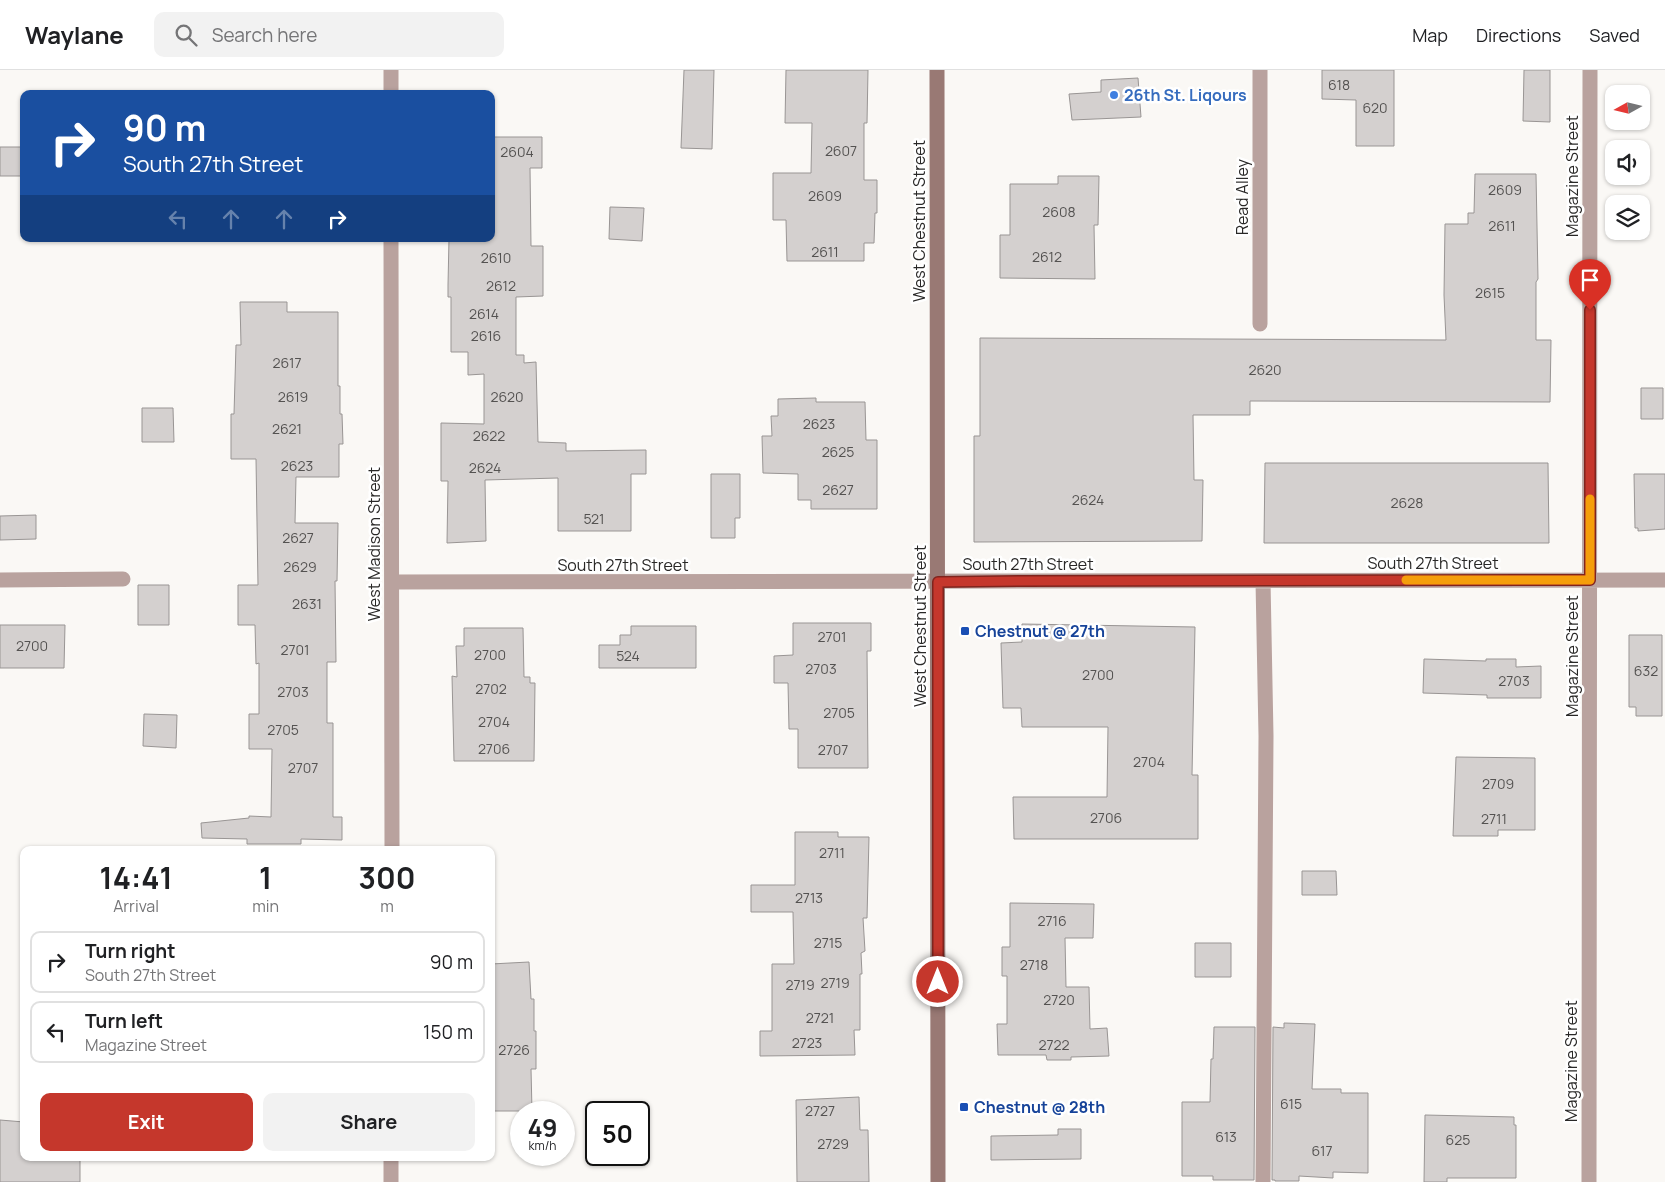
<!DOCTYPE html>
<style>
:root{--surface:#fff;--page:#f2f2f2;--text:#202124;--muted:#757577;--line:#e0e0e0;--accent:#c5372c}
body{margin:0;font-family:Manrope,sans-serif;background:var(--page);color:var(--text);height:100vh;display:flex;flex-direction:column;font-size:19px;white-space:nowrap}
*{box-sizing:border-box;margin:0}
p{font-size:16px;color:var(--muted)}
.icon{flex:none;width:28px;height:28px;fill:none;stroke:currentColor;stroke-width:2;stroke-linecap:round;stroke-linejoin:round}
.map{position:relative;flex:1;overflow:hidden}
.drawer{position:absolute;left:20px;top:776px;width:475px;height:315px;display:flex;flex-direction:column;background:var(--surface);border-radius:10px;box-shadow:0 1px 4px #0004}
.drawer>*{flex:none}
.hud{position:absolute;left:20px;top:20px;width:475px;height:152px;border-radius:10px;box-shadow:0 1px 4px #0004;background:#1a4fa0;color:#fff;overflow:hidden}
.needle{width:32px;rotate:262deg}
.tools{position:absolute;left:1605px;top:15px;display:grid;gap:10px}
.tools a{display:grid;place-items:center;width:45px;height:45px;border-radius:10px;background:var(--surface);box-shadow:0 1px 4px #0004;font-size:25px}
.speed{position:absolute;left:510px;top:1031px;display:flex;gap:10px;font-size:25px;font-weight:700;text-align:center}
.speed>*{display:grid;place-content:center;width:65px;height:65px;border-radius:50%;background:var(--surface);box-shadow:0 1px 4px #0004;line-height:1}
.speed small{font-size:12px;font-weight:400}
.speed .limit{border:2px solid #111;border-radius:8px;background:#fff;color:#111}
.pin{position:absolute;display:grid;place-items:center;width:42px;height:42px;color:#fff;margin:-51px -21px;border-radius:50% 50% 50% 0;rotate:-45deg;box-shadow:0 0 5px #0007}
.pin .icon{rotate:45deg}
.me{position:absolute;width:55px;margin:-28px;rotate:0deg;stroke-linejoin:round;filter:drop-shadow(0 0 4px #0008)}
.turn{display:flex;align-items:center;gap:18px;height:105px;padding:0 20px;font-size:22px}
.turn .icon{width:65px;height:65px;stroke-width:2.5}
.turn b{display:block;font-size:35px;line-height:42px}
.lanes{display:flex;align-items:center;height:48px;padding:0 20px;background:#0003;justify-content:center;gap:25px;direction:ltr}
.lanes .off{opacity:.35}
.eta{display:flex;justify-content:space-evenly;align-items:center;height:85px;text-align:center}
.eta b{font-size:30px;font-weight:700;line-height:35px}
.cta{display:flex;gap:10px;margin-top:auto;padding:10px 20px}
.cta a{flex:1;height:58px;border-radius:10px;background:var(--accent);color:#fff;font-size:20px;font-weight:700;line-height:58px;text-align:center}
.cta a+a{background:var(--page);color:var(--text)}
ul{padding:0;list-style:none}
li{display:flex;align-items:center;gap:15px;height:62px;margin:0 10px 8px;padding:0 10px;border:2px solid var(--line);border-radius:10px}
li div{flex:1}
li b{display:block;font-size:19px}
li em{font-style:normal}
header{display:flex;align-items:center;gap:30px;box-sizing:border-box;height:70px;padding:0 25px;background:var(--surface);border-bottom:1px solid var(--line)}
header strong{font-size:24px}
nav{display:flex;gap:28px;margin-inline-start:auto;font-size:18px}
.search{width:350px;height:45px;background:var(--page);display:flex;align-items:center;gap:12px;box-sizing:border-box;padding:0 18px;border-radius:10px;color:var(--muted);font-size:19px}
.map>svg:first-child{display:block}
.building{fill:#d4d0cf;stroke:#999594}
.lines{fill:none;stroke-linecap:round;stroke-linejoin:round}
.street{stroke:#b9a29e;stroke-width:15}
.secondary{stroke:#997974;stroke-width:15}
.route-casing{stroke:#80241d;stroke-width:12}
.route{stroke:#c5372c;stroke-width:9}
.slow{stroke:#f59e0b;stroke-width:9}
.shop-dot{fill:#3f7fe0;stroke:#fff;stroke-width:2}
.transit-dot{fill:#1a4fb4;stroke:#fff;stroke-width:2}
.labels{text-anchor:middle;stroke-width:5;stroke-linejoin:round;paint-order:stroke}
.number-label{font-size:14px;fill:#545251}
.shop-label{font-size:16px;font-weight:bold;fill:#366cbe;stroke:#fff;text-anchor:start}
.street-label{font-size:16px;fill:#292827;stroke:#fff}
.transit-label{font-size:16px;font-weight:bold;fill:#164399;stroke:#fff;text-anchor:start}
</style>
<header>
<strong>Waylane</strong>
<div class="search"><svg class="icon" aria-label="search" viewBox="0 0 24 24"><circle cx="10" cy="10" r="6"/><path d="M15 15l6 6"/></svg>Search here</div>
<nav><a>Map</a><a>Directions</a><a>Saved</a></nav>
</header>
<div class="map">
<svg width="1665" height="1112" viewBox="0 0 1665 1112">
<rect width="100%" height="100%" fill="#faf8f5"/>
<path class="building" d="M 684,0 L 714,0 L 712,79 L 681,78 Z
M 786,0 L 868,0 L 867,53 L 864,53 L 864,110 L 877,110 L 877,143 L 875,143 L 874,173 L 864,173 L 864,191 L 787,191 L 786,150 L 773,150 L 773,103 L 811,103 L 812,53 L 785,53 Z
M 1322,0 L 1394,0 L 1394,76 L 1356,76 L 1356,30 L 1322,29 Z
M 1524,0 L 1550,0 L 1550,52 L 1523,51 Z
M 1138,8 L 1141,47 L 1072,50 L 1069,24 L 1101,22 L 1101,10 Z
M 491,67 L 542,67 L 542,98 L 530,98 L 531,176 L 543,176 L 543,226 L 516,227 L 516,285 L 524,285 L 524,293 L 536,292 L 538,372 L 566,373 L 566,381 L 646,380 L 646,404 L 631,404 L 631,461 L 558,461 L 558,408 L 485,410 L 486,471 L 447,473 L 448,411 L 441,411 L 441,353 L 484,354 L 484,304 L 468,305 L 468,282 L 451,282 L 451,227 L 448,227 L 448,215 L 449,169 L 491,169 Z
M 0,77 L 24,77 L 24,106 L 0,106 Z
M 1475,104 L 1536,104 L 1538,209 L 1536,212 L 1536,270 L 1551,270 L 1550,332 L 1250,331 L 1250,345 L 1193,345 L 1194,410 L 1203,410 L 1202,471 L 974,472 L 974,366 L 980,366 L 980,268 L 1446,270 L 1444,225 L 1445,154 L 1468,154 L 1468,143 L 1474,143 Z
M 1058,106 L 1099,106 L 1098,155 L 1094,155 L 1095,209 L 1000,208 L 1000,165 L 1010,165 L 1010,114 L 1058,114 Z
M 610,137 L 644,138 L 642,171 L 609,169 Z
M 240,232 L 287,232 L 287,242 L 338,242 L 338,316 L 340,316 L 340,344 L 342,344 L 343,374 L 339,374 L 339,407 L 296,407 L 295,453 L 338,453 L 337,511 L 335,511 L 336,592 L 327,592 L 327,653 L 333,653 L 333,747 L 342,747 L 342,770 L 301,769 L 301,774 L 247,774 L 247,769 L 202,768 L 201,753 L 249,748 L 249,746 L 271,747 L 272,679 L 249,679 L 249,644 L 259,644 L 259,593 L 256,594 L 255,555 L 238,555 L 238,515 L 258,515 L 256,389 L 231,389 L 231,344 L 234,344 L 236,275 L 241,275 Z
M 1641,318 L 1663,318 L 1663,349 L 1641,349 Z
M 816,328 L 816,332 L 865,332 L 866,370 L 877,370 L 877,439 L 811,439 L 811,430 L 798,430 L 798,404 L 763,403 L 762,366 L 772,366 L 771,346 L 778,346 L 778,329 Z
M 142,338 L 173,338 L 174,372 L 142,372 Z
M 1265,393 L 1548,393 L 1549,473 L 1264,473 Z
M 711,404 L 740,404 L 740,448 L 735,448 L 735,468 L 711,468 Z
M 1634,404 L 1665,404 L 1665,459 L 1638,461 L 1638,458 L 1635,458 Z
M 36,445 L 36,469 L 0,470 L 0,446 Z
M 138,515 L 169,515 L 169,555 L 138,555 Z
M 793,553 L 871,553 L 871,581 L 867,581 L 868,698 L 798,698 L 798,659 L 789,659 L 788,613 L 774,613 L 774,586 L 793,585 Z
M 1022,554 L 1195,557 L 1192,705 L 1198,705 L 1198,769 L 1014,769 L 1013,727 L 1107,727 L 1108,657 L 1022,657 L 1021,638 L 1003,638 L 1001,573 L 1022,572 Z
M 0,555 L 65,555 L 64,598 L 0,598 Z
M 631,556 L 696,556 L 696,598 L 599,598 L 599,575 L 620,575 L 620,565 L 631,565 Z
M 464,558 L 523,558 L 524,607 L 530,607 L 530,613 L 535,613 L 534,691 L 454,691 L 452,606 L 457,607 L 456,576 L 464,576 Z
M 1629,565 L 1662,565 L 1662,646 L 1636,646 L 1636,637 L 1629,637 Z
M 1424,589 L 1486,591 L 1486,589 L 1516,589 L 1516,597 L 1541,596 L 1541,628 L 1487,628 L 1487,625 L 1423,623 Z
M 144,644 L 177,645 L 176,678 L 143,676 Z
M 1456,687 L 1535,688 L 1535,760 L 1498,760 L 1498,766 L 1453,766 Z
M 795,762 L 838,762 L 838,767 L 869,767 L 867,848 L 863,848 L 865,881 L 861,883 L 862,904 L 860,904 L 860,960 L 854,960 L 855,985 L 760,986 L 760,961 L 772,961 L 772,894 L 794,894 L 793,842 L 751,842 L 751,815 L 795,815 Z
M 1302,801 L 1336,801 L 1337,825 L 1302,825 Z
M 1010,833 L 1094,834 L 1093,868 L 1065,868 L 1066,917 L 1089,917 L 1090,959 L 1107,958 L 1109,986 L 1071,987 L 1071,990 L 1047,990 L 1046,985 L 998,985 L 997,954 L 1007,954 L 1007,906 L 1002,906 L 1002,877 L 1010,877 Z
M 1195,873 L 1231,873 L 1231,907 L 1195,907 Z
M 529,892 L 531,929 L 534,929 L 534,961 L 536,961 L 536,999 L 531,999 L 532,1041 L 491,1041 L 491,894 Z
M 1284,953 L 1315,954 L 1312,1019 L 1341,1019 L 1341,1023 L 1368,1023 L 1368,1103 L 1333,1102 L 1333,1108 L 1299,1106 L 1299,1111 L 1275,1111 L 1275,1110 L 1272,1110 L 1273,957 L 1284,958 Z
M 1214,957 L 1255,957 L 1254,1110 L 1213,1110 L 1213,1106 L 1182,1106 L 1182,1032 L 1210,1032 L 1211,989 L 1213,989 Z
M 859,1027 L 860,1060 L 868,1060 L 869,1112 L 797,1112 L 796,1030 Z
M 1425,1045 L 1514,1047 L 1514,1055 L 1516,1055 L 1516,1108 L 1447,1108 L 1447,1112 L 1424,1112 Z
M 0,1050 L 24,1052 L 24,1088 L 80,1088 L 80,1112 L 0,1112 Z
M 1058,1059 L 1081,1059 L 1081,1089 L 991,1090 L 991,1066 L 1058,1065 Z"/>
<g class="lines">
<path class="street" d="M 391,0 L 391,24
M 1260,0 L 1260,254
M 391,169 L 392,780
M 0,510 L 123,509
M 1263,511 L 1266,666 L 1263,1112
M 392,512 L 1665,510
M 391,1112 L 391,1088
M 1589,1112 L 1590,0"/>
<path class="secondary" d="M 937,0 L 938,1112"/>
</g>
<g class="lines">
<g class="route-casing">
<path id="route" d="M 938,912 L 938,512 L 1019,511 L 1590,510 L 1590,240"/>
</g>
<use href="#route" class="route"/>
<path class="slow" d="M 1406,510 L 1590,510 L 1590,429"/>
</g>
<circle class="shop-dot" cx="1114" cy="25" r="5"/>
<g class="transit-dot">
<rect x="960" y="556" width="10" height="10" rx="2.5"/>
<rect x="959" y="1032" width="10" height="10" rx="2.5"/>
</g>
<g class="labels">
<g class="number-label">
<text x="1339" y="20">618</text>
<text x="1375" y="43">620</text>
<text x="841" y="86">2607</text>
<text x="517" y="87">2604</text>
<text x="1505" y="125">2609</text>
<text x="825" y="131">2609</text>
<text x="1059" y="147">2608</text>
<text x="1502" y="161">2611</text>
<text x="825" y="187">2611</text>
<text x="1047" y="192">2612</text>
<text x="496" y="193">2610</text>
<text x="501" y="221">2612</text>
<text x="1490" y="228">2615</text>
<text x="484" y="249">2614</text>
<text x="486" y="271">2616</text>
<text x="287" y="298">2617</text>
<text x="1265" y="305">2620</text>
<text x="293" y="332">2619</text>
<text x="507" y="332">2620</text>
<text x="819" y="359">2623</text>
<text x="287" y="364">2621</text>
<text x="489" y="371">2622</text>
<text x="838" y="387">2625</text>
<text x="297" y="401">2623</text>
<text x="485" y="403">2624</text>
<text x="838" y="425">2627</text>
<text x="1088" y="435">2624</text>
<text x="1407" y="438">2628</text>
<text x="594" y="454">521</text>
<text x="298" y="473">2627</text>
<text x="300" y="502">2629</text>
<text x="307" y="539">2631</text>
<text x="832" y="572">2701</text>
<text x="32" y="581">2700</text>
<text x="295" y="585">2701</text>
<text x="490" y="590">2700</text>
<text x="628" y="591">524</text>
<text x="821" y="604">2703</text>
<text x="1646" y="606">632</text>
<text x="1098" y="610">2700</text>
<text x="1514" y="616">2703</text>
<text x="491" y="624">2702</text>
<text x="293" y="627">2703</text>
<text x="839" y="648">2705</text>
<text x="494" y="657">2704</text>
<text x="283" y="665">2705</text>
<text x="494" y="684">2706</text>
<text x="833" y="685">2707</text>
<text x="1149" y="697">2704</text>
<text x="303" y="703">2707</text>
<text x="1498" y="719">2709</text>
<text x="1106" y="753">2706</text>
<text x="1494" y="754">2711</text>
<text x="832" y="788">2711</text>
<text x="809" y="833">2713</text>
<text x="1052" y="856">2716</text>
<text x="828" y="878">2715</text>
<text x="1034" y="900">2718</text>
<text x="835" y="918">2719</text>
<text x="800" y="920">2719</text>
<text x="1059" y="935">2720</text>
<text x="820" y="953">2721</text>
<text x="807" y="978">2723</text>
<text x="1054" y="980">2722</text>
<text x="514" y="985">2726</text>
<text x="1291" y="1039">615</text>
<text x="820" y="1046">2727</text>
<text x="1226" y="1072">613</text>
<text x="1458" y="1075">625</text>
<text x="833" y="1079">2729</text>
<text x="1322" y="1086">617</text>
</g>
<g class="shop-label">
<text x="1124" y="31">26th St. Liqours</text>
</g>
<g class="street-label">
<text transform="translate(1572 106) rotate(-90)" y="6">Magazine Street</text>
<text transform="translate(1242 127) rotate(-90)" y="6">Read Alley</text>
<text transform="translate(919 151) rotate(-90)" y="6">West Chestnut Street</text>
<text transform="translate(374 474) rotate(-90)" y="6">West Madison Street</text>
<text x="1433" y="499">South 27th Street</text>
<text x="1028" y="500">South 27th Street</text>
<text x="623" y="501">South 27th Street</text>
<text transform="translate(920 556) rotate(-90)" y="6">West Chestnut Street</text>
<text transform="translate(1572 586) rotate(-90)" y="6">Magazine Street</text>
<text transform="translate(1571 991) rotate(-90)" y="6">Magazine Street</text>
</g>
<g class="transit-label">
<text x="975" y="567">Chestnut @ 27th</text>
<text x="974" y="1043">Chestnut @ 28th</text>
</g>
</g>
</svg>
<div class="tools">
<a><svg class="needle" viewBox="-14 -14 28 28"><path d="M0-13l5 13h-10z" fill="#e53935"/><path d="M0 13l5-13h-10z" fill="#757577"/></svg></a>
<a><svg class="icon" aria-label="sound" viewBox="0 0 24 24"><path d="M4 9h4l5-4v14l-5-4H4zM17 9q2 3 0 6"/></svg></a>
<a><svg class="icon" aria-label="layers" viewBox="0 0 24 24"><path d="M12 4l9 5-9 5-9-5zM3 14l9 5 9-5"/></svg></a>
</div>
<div class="speed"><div>49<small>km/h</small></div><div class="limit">50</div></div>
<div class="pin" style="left:1590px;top:240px;background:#d93025"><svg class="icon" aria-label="arrive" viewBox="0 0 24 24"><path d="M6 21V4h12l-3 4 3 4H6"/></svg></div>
<svg class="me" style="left:938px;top:912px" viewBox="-20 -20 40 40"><circle r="17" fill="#c5372c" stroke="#fff" stroke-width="3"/><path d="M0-11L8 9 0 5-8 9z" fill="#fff"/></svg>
<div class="hud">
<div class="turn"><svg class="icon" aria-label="right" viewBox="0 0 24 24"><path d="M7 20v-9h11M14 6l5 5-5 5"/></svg><div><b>90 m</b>South 27th Street</div></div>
<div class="lanes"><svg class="icon off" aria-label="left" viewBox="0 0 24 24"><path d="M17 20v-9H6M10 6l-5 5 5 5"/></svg><svg class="icon off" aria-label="ahead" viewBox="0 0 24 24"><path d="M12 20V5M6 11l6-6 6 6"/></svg><svg class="icon off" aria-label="ahead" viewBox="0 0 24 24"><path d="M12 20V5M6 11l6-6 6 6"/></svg><svg class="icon" aria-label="right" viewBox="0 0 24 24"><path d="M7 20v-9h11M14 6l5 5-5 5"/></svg></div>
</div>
<section class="drawer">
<div class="eta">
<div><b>14:41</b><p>Arrival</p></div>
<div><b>1</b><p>min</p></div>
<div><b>300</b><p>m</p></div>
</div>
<ul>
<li><svg class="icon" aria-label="right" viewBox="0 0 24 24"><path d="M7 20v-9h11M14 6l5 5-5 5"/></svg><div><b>Turn right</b><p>South 27th Street</p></div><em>90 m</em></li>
<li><svg class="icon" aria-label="left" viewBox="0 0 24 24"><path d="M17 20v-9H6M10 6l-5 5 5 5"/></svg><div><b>Turn left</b><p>Magazine Street</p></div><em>150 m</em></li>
</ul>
<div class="cta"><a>Exit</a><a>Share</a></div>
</section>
</div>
